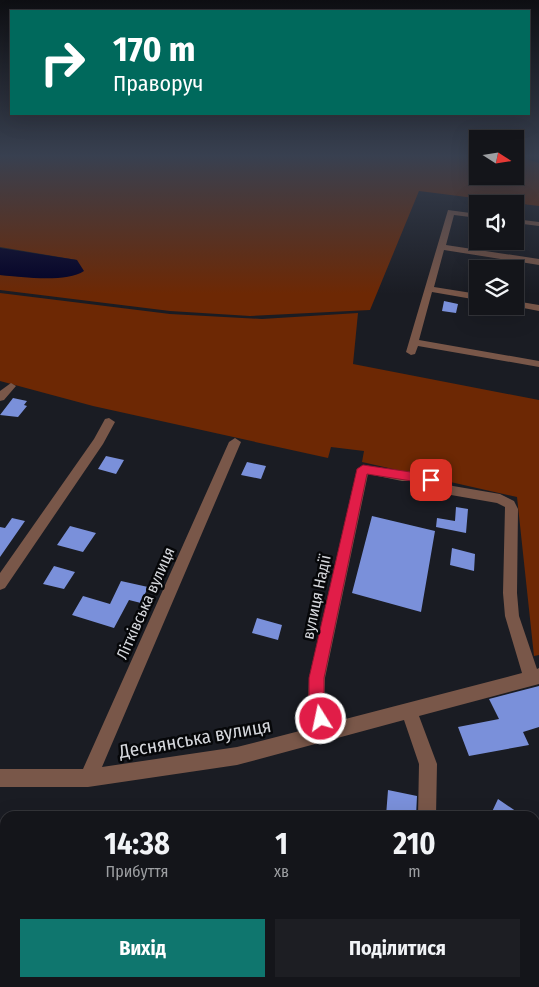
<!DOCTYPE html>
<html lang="uk">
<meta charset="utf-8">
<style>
:root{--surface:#14151a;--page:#1d1e23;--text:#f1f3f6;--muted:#9d9fa2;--line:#333439;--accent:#0f766e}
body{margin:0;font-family:"Fira Sans Condensed",sans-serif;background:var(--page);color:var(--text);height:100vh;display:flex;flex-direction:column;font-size:19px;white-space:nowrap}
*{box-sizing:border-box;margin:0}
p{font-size:16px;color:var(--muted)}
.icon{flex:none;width:28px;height:28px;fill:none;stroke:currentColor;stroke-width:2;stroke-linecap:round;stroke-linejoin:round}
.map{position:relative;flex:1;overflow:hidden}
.drawer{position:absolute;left:0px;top:811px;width:540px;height:176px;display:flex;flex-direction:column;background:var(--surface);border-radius:15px 15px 0 0;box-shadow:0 5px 20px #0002,0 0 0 1px var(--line)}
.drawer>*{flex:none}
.hud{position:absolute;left:10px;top:10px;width:520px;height:105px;border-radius:0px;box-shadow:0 5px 20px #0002,0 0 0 1px var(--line);background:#00695c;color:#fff;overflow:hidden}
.needle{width:32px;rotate:102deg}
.fabs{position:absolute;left:469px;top:130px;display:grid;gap:10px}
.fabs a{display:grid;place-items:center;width:55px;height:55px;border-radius:0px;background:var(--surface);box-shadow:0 5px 20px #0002,0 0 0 1px var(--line);font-size:25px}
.pin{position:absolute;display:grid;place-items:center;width:42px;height:42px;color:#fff;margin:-21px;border-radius:10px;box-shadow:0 2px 8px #0006}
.me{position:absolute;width:55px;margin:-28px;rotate:350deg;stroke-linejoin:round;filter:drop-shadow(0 0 4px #0008)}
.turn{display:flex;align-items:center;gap:18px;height:105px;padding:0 20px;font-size:22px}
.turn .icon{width:65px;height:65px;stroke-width:2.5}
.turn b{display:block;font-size:35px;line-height:42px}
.eta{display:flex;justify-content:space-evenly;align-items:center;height:85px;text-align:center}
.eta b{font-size:30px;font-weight:700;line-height:35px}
.action{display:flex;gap:10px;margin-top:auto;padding:10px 20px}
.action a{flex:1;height:58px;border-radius:0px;background:var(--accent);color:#fff;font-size:20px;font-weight:700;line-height:58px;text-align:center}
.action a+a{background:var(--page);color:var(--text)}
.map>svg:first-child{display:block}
.green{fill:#6d2804}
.water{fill:#020026}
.building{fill:#7a90da}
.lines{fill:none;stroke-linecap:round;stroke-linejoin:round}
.minor{fill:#795749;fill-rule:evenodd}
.route{fill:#e11d48;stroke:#92132f}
.labels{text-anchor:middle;stroke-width:5;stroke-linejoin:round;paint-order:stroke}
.street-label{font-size:16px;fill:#d5d7dc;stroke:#060709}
.near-street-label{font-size:19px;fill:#d5d7dc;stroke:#060709}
</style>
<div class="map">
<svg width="539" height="987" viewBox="0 0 539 987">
<rect width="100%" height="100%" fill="#1a1c23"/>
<path class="green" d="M 0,156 L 477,156 L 478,176 L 515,176 L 515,156 L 539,163 L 539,206 L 419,191 L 370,310 L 250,316 L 170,311 L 0,290 L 0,275 L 44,278 L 77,260 L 0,247 Z
M 0,293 L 170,314 L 262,319 L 358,313 L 353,364 L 539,400 L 539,655 L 534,656 L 517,497 L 362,462 L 364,451 L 331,447 L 328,458 L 93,406 L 0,381 Z"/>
<path class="water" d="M 0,248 L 77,260 L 84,271 C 66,283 22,277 0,275 Z"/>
<path class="building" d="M 444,301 L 458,304 L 456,313 L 442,311 Z
M 13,398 L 27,401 L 24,405 L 27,406 L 18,417 L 0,415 Z
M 106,456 L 124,460 L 116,474 L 98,469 Z
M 247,462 L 266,466 L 261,479 L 241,475 Z
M 456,507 L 468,509 L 466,533 L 436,527 L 437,518 L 455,521 Z
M 372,516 L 435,531 L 421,612 L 352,593 Z
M 12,518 L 25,521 L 0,557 L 0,527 L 5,528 Z
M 70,526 L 96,533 L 83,552 L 57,545 Z
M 452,548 L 475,554 L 474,571 L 450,565 Z
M 54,566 L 75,572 L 64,589 L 43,584 Z
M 121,581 L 148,587 L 141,603 L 129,600 L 114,628 L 72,615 L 83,596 L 110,604 Z
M 257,618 L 282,625 L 278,640 L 252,633 Z
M 539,686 L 539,727 L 523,732 L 529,745 L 469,756 L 458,727 L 499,719 L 489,699 Z
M 388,790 L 417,796 L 416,816 L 386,816 Z
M 498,799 L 523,816 L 490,816 Z"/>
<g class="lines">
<path class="minor" d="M 448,210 L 478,214 L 478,218 L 454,215 L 446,245 L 539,259 L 539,265 L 444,250 L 434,287 L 478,294 L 478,300 L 432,292 L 419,340 L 539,361 L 539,367 L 418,346 L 415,354 L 411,355 L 406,352 Z
M 515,219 L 539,222 L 539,226 L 515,223 Z
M 515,301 L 539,305 L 539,311 L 513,306 L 515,306 Z
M 11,383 L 16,386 L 4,400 L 0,401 L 0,391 Z
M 109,418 L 115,422 L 103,444 L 5,588 L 0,590 L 0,573 L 94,439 L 105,419 Z
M 235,438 L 241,442 L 102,767 L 237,747 L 315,727 L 308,705 L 309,678 L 357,469 L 363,465 L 402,471 L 422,472 L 453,486 L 500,494 L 514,501 L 518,509 L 517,593 L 519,616 L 537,669 L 539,668 L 539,684 L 419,716 L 437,764 L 436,816 L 418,816 L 419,764 L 404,720 L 237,765 L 88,787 L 0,787 L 0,769 L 83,769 L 229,442 ZM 368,474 L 402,481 L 420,481 L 451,495 L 497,503 L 505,507 L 503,593 L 505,616 L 522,673 L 330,723 L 324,705 L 325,678 Z
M 436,982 L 460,982 L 462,987 L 437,987 Z"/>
</g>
<linearGradient id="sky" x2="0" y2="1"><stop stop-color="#0e0f13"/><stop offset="0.53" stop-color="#384050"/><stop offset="1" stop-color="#384050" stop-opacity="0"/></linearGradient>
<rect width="539" height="294" fill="url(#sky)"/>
<path class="route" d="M 363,465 L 431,475 L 437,480 L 431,484 L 367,474 L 324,678 L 324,705 L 328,719 L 326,724 L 321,727 L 315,724 L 309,705 L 309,678 L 357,469 Z"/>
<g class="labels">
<g class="street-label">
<text transform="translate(316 597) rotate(-78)" y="6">вулиця Надії</text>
<text transform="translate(145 603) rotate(-66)" y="6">Літківська вулиця</text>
</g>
<g class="near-street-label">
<text transform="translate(195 738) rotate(-10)" y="7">Деснянська вулиця</text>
</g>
</g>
</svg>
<div class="fabs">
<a><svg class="needle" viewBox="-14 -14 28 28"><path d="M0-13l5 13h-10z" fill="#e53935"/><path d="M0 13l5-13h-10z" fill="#9d9fa2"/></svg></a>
<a><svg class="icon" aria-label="sound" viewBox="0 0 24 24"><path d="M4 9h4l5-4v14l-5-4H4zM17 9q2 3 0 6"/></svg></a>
<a><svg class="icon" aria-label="layers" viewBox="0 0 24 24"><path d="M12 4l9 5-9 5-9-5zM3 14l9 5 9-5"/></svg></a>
</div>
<div class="pin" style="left:431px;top:480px;background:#d93025"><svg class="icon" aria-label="arrive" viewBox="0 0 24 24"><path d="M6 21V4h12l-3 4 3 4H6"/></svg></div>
<svg class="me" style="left:321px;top:719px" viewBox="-20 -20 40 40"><circle r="17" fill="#e11d48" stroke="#fff" stroke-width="3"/><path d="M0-11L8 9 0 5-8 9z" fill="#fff"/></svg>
<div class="hud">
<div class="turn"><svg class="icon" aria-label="right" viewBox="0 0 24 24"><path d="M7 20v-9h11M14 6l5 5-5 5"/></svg><div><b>170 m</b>Праворуч</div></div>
</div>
<section class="drawer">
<div class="eta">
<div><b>14:38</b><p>Прибуття</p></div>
<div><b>1</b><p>хв</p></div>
<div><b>210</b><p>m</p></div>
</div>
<div class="action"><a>Вихід</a><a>Поділитися</a></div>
</section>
</div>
